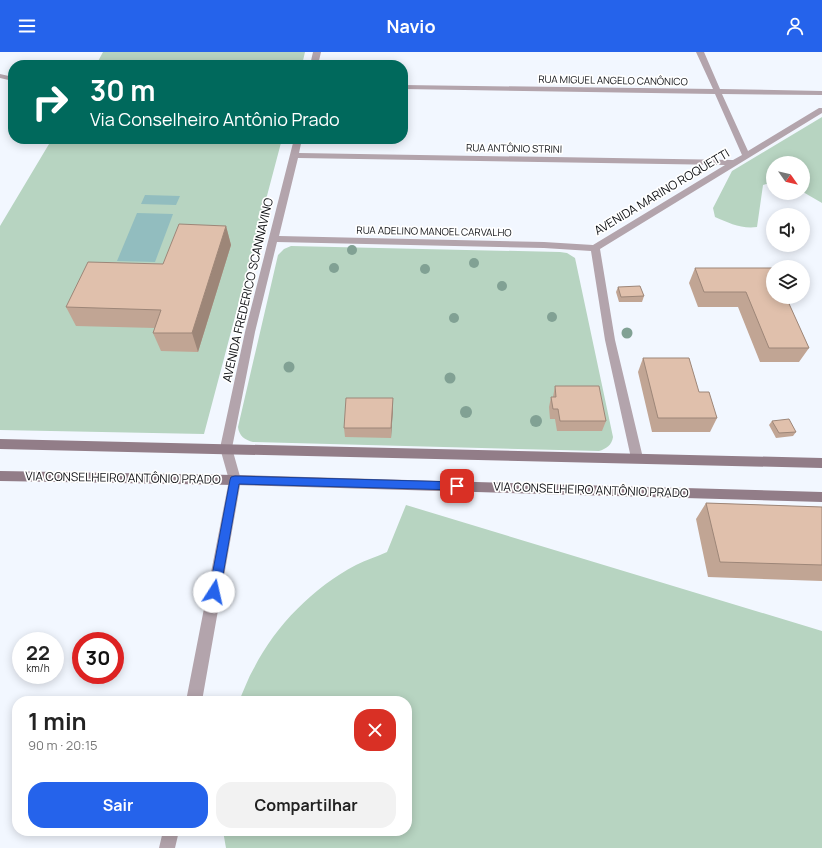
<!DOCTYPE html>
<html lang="pt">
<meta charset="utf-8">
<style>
:root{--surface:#fff;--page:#f2f2f2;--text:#222;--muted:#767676;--accent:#2563eb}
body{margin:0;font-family:Manrope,sans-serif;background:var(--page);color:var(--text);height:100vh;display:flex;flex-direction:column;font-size:15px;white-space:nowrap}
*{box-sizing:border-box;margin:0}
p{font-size:13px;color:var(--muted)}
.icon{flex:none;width:22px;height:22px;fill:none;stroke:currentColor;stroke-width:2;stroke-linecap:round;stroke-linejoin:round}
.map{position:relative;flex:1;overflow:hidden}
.drawer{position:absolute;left:12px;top:644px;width:400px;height:140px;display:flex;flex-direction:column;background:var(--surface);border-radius:16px;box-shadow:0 2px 10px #0003}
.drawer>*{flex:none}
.guide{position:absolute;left:8px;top:8px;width:400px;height:84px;border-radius:16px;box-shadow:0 2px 10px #0003;background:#00695c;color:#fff;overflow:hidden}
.needle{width:26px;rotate:124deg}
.buttons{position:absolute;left:766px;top:104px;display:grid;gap:8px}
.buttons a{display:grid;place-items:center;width:44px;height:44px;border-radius:50%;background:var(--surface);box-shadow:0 2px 10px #0003;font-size:20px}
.speed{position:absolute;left:12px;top:580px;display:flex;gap:8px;font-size:20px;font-weight:700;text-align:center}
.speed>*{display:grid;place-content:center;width:52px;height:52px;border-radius:50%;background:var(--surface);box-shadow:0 2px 10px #0003;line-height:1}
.speed small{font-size:10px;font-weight:400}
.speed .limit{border:6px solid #d22;background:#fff;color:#111}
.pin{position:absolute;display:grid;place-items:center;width:34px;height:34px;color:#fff;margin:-17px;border-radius:8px;box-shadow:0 2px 6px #0006}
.me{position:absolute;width:44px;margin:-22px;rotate:10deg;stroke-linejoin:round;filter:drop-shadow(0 0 3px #0008)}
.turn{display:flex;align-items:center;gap:14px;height:84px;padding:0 16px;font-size:18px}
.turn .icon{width:52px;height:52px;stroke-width:2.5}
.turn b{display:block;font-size:28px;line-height:34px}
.round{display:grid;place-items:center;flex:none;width:42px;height:42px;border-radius:16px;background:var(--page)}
.overview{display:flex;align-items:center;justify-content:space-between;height:68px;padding:0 16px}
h1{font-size:24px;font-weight:700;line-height:30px}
.primary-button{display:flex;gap:8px;margin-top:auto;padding:8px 16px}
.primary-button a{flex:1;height:46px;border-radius:16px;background:var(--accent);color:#fff;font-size:16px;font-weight:700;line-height:46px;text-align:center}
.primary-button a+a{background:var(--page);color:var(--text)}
header{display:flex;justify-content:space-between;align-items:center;height:52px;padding:0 16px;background:var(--accent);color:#fff;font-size:18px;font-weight:700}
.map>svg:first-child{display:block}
.green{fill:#b7d4c1}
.water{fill:#92bdbf}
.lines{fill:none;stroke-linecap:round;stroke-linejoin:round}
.minor{fill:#b3a4ac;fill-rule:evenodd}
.secondary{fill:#927d88;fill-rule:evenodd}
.tree{fill:#81a194}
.wall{fill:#c1a594}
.shaded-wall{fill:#9d8678}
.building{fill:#e0c0ac;stroke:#9d8678}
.route{fill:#2563eb;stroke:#184099}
.labels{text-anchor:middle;stroke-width:3.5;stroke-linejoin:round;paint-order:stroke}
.far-street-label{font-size:10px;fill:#0e1014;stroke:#fff}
.street-label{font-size:12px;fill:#0e1014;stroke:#fff}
</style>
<header><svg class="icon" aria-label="menu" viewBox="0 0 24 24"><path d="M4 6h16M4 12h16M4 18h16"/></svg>Navio<svg class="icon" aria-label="person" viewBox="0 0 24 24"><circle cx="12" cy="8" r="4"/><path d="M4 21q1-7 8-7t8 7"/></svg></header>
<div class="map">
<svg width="822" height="796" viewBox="0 0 822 796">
<rect width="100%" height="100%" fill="#f2f7ff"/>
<path class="green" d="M 103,0 L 305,0 L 302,13 L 96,13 Z
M 822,65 L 822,151 L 803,140 L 803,111 L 773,111 L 773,130 L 763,133 L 757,175 C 741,177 729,171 715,165 L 713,156 L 732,119 Z
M 52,87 L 282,87 L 204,382 L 0,378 L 0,174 Z
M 291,194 L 560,200 L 567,201 L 575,206 L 613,385 C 612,393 606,397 599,399 L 253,390 C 245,388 239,384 238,375 L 278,203 L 284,197 Z
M 406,453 L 822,579 L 822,796 L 226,796 L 223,779 L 407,779 L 407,649 L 239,649 C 244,638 248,626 254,616 C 276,573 314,535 356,513 C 366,508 376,505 387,500 Z"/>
<path class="water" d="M 145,143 L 180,144 L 176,153 L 141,152 Z
M 137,161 L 173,162 L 155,210 L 117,209 Z"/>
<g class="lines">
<path class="minor" d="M 313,0 L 321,0 L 318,13 L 310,13 Z
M 696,0 L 704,0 L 720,37 L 822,39 L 822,43 L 722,42 L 748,99 L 819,56 L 822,56 L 822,61 L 600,197 L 615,288 L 643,406 L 641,409 L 637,411 L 633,409 L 631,406 L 605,288 L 591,199 L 544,196 L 277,190 L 255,280 L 232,396 L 241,428 L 202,649 L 186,649 L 229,428 L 220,396 L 245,280 L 294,87 L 302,87 L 299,101 L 733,108 L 742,103 L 715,42 L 403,37 L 403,33 L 713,37 ZM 298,106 L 725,113 L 593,193 L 544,190 L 279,184 Z
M 0,22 L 13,25 L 13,29 L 0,26 Z
M 163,779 L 179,779 L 175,796 L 159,796 Z"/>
<path class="secondary" d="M 0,387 L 822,406 L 822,416 L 0,397 Z
M 0,419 L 235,423 L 822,440 L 822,450 L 235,433 L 0,429 Z"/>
</g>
<g class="tree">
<circle cx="352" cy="198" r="5"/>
<circle cx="474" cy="211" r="5"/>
<circle cx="334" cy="216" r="5"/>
<circle cx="425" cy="217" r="5"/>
<circle cx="502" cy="234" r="5"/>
<circle cx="552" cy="265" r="5"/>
<circle cx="454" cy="266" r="5"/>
<circle cx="627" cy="281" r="5.5"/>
<circle cx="289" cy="315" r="5.5"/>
<circle cx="450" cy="326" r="5.5"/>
<circle cx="466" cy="360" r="6"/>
<circle cx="536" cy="369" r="6"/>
</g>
<path class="wall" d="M 226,174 L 231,193 L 198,300 L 161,299 L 153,281 L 155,276 L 76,274 L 66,255 L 163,212 Z
M 695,216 L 772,216 L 809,296 L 799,310 L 760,310 L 738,255 L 698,255 L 689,231 Z
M 618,235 L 644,244 L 642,250 L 619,250 L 616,240 Z
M 643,306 L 699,340 L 717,366 L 710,380 L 652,380 L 638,320 Z
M 555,334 L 606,369 L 602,379 L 557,379 L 555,367 L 550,367 L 549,355 L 551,345 L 553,345 Z
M 393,346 L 393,356 L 391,386 L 345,385 L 344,376 Z
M 772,369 L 796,380 L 793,384 L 776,386 L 769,373 Z
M 706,451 L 822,455 L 822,529 L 708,525 L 696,467 Z"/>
<path class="shaded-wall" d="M 226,174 L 231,193 L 198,300 L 192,281 Z
M 393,346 L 393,356 L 391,386 L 391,376 Z"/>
<path class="building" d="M 179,172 L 226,174 L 192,281 L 153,281 L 161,258 L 66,255 L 88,210 L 163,212 Z
M 695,216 L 772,216 L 773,218 L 773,245 L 786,245 L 809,296 L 769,296 L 746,240 L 704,240 Z
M 640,234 L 644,244 L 621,245 L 618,235 Z
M 643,306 L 689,306 L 699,340 L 709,340 L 717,366 L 658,366 Z
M 555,334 L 599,334 L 606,369 L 560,369 L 558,357 L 553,357 L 551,345 L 556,345 Z
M 346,346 L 393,346 L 391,376 L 344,376 Z
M 789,367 L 796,380 L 779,381 L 772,369 Z
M 706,451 L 822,455 L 822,513 L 720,510 Z"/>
<path class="route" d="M 235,424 L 457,430 L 460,432 L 462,434 L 460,437 L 457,438 L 239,432 L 220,540 L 218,544 L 214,545 L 211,544 L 209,540 L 230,428 L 231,425 Z"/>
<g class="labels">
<g class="far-street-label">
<text transform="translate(613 28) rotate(1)" y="4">RUA MIGUEL ANGELO CANÔNICO</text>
<text transform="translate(514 96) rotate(1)" y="4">RUA ANTÔNIO STRINI</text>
<text transform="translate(434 179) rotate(1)" y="4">RUA ADELINO MANOEL CARVALHO</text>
</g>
<g class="street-label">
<text transform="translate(662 140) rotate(-31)" y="4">AVENIDA MARINO ROQUETTI</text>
<text transform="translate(248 238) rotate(-77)" y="4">AVENIDA FREDERICO SCANNAVINO</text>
<text transform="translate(123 426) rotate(1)" y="4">VIA CONSELHEIRO ANTÔNIO PRADO</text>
<text transform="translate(591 438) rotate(2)" y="4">VIA CONSELHEIRO ANTÔNIO PRADO</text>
</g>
</g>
</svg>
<div class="buttons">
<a><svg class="needle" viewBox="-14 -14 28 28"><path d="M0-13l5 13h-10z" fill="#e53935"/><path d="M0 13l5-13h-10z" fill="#767676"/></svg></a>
<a><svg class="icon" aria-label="sound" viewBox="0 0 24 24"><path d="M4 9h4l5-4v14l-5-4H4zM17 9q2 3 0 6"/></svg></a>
<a><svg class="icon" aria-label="layers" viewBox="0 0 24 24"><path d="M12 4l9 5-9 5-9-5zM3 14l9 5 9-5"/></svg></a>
</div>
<div class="speed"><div>22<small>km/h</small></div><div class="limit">30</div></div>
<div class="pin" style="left:457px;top:434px;background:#d93025"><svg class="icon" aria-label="arrive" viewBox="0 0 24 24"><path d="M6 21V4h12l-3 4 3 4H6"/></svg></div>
<svg class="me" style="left:214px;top:540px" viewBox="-20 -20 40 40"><circle r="19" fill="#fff"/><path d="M0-13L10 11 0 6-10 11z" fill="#2563eb"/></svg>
<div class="guide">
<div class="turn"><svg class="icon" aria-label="right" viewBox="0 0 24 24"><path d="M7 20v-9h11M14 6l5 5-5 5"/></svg><div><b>30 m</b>Via Conselheiro Antônio Prado</div></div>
</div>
<section class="drawer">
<div class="overview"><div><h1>1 min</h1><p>90 m · 20:15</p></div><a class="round" style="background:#d93025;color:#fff"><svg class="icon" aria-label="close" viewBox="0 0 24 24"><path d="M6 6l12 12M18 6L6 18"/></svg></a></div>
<div class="primary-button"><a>Sair</a><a>Compartilhar</a></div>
</section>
</div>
